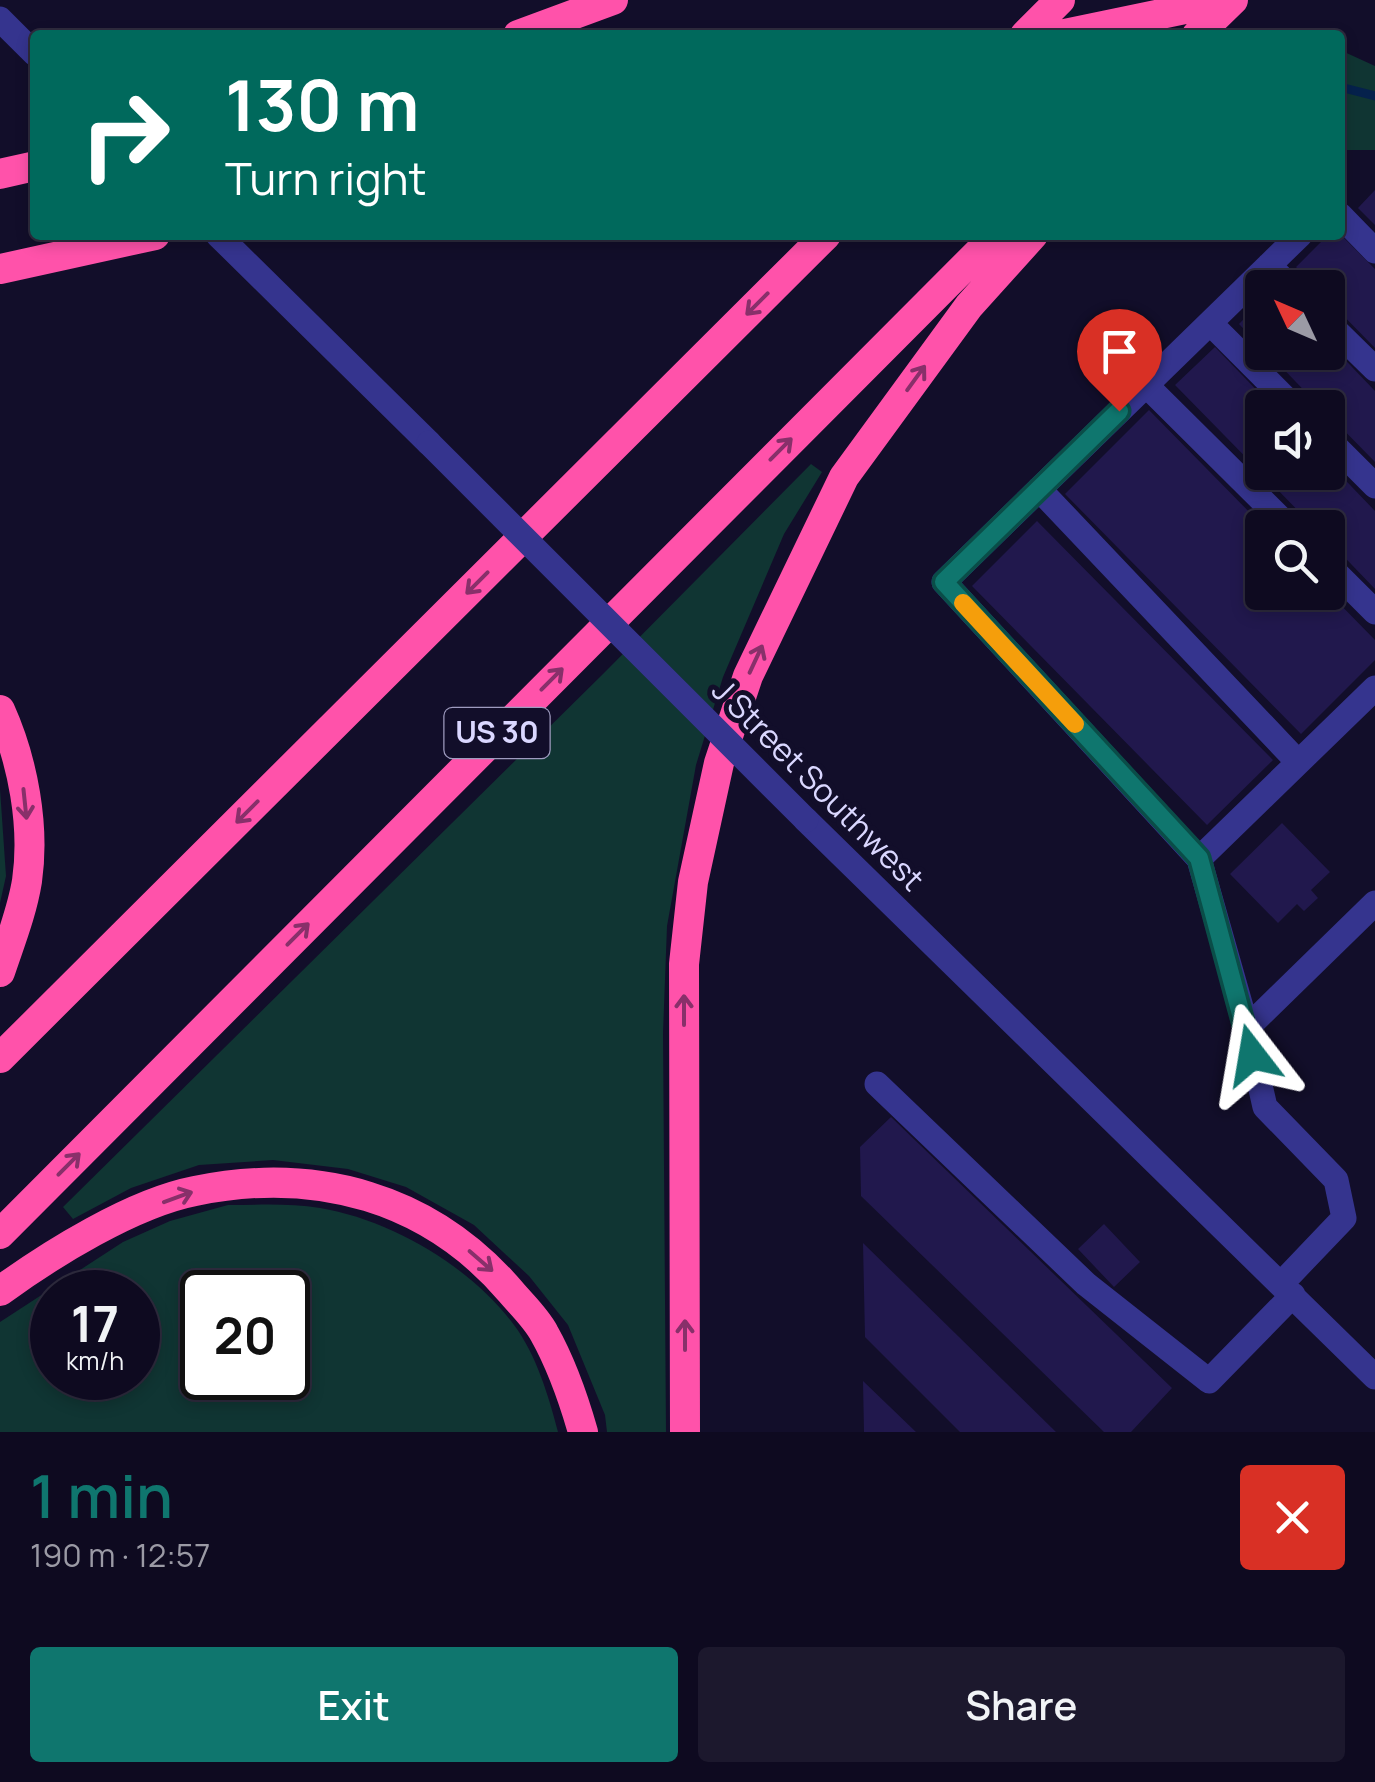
<!DOCTYPE html>
<meta charset="utf-8">
<style>
:root{--surface:#0e0a20;--page:#1c182d;--text:#f1f3f6;--muted:#9b9aa5;--line:#2e2b3e;--accent:#0f766e}
body{margin:0;font-family:Manrope,sans-serif;background:var(--page);color:var(--text);height:100vh;display:flex;flex-direction:column;font-size:38px;white-space:nowrap}
*{box-sizing:border-box;margin:0}
p{font-size:32px;color:var(--muted)}
.icon{flex:none;width:55px;height:55px;fill:none;stroke:currentColor;stroke-width:2;stroke-linecap:round;stroke-linejoin:round}
.map{position:relative;height:1432px;overflow:hidden}
.panel{display:flex;flex-direction:column;background:var(--surface);flex:1}
.panel>*{flex:none}
.hud{position:absolute;left:30px;top:30px;width:1315px;height:210px;border-radius:10px;box-shadow:0 5px 15px #0003,0 0 0 2px var(--line);background:#00695c;color:#fff;overflow:hidden}
.needle{width:65px;rotate:314deg}
.tools{position:absolute;left:1245px;top:270px;display:grid;gap:20px}
.tools a{display:grid;place-items:center;width:100px;height:100px;border-radius:10px;background:var(--surface);box-shadow:0 5px 15px #0003,0 0 0 2px var(--line);font-size:50px}
.speed{position:absolute;left:30px;top:1270px;display:flex;gap:20px;font-size:50px;font-weight:700;text-align:center}
.speed>*{display:grid;place-content:center;width:130px;height:130px;border-radius:50%;background:var(--surface);box-shadow:0 5px 15px #0003,0 0 0 2px var(--line);line-height:1}
.speed small{font-size:25px;font-weight:400}
.speed .limit{border:5px solid #111;border-radius:15px;background:#fff;color:#111}
.pin{position:absolute;display:grid;place-items:center;width:85px;height:85px;color:#fff;margin:-102px -42px;border-radius:50% 50% 50% 0;rotate:-45deg;box-shadow:0 0 10px #0007}
.pin .icon{rotate:45deg}
.me{position:absolute;width:110px;margin:-55px;rotate:346deg;stroke-linejoin:round;filter:drop-shadow(0 0 8px #0008)}
.turn{display:flex;align-items:center;gap:35px;height:210px;padding:0 30px;font-size:45px}
.turn .icon{width:130px;height:130px;stroke-width:2.5}
.turn b{display:block;font-size:70px;line-height:85px}
.round{display:grid;place-items:center;flex:none;width:105px;height:105px;border-radius:10px;background:var(--page)}
.headline{display:flex;align-items:center;justify-content:space-between;height:170px;padding:0 30px}
h1{font-size:60px;font-weight:600;line-height:75px;color:var(--accent)}
.action{display:flex;gap:20px;margin-top:auto;padding:20px 30px}
.action a{flex:1;height:115px;border-radius:10px;background:var(--accent);color:#fff;font-size:40px;font-weight:600;line-height:115px;text-align:center}
.action a+a{background:var(--page);color:var(--text)}
.map>svg:first-child{display:block}
.green{fill:#103533;fill-rule:evenodd}
.lines{fill:none;stroke-linecap:round;stroke-linejoin:round}
.stream{stroke:#05214c;stroke-width:9}
.building{fill:#21184d}
.minor{stroke:#35348e;stroke-width:25}
.highway{stroke:#ff52aa;stroke-width:30}
.minor-bridge{stroke:#35348e;stroke-width:25}
.oneway{stroke:#88306a}
.route-casing{stroke:#0a4d48;stroke-width:25}
.route{stroke:#0f766e;stroke-width:18}
.slow{stroke:#f59e0b;stroke-width:18}
.labels{text-anchor:middle;stroke-width:10;stroke-linejoin:round;paint-order:stroke}
.shield{fill:#120e2a;stroke:#9e9bbf;stroke-width:2.5}
.shield-label{font-size:30px;font-weight:bold;fill:#dad7ff}
.street-label{font-size:32px;fill:#dad7ff;stroke:#120e2a}
</style>
<div class="map">
<svg width="1375" height="1432" viewBox="0 0 1375 1432">
<rect width="100%" height="100%" fill="#120e2a"/>
<path class="green" d="M 1340,50 L 1375,66 L 1375,150 L 1340,150 Z
M 811,464 L 822,472 L 784,534 L 723,677 L 696,765 L 667,926 L 663,1033 L 666,1432 L 607,1432 L 605,1415 L 568,1325 L 529,1276 L 474,1225 L 406,1187 L 348,1169 L 273,1160 L 199,1165 L 131,1188 L 73,1219 L 63,1207 L 604,673 Z
M 0,789 L 6,876 L 0,903 Z
M 228,1205 C 258,1205 290,1203 320,1208 C 392,1220 471,1267 514,1325 C 536,1354 549,1397 558,1432 L 0,1432 L 0,1322 L 123,1242 L 170,1221 ZM 52,1292 L 138,1292 L 138,1378 L 52,1378 ZM 202,1292 L 288,1292 L 288,1378 L 202,1378 Z"/>
<g class="lines">
<path class="stream" d="M 1340,87 L 1375,96"/>
</g>
<path class="building" d="M 1375,190 L 1375,225 L 1358,208 Z
M 1328,235 L 1341,235 L 1375,269 L 1375,348 L 1328,300 L 1328,288 L 1316,288 L 1296,267 Z
M 1262,300 L 1262,348 L 1239,324 Z
M 1328,342 L 1375,391 L 1375,462 L 1328,414 L 1328,408 L 1321,408 L 1267,352 L 1328,352 Z
M 1215,347 L 1274,408 L 1262,408 L 1262,472 L 1328,472 L 1328,462 L 1375,511 L 1375,589 L 1328,540 L 1328,528 L 1315,528 L 1175,385 Z
M 1149,410 L 1262,525 L 1262,592 L 1328,592 L 1375,640 L 1375,660 L 1301,734 L 1065,494 Z
M 1037,521 L 1273,760 L 1207,825 L 972,586 Z
M 1282,823 L 1330,872 L 1311,890 L 1318,898 L 1304,911 L 1297,904 L 1278,923 L 1230,874 Z
M 891,1117 L 1172,1388 L 1131,1432 L 1104,1432 L 861,1196 L 860,1147 Z
M 1104,1224 L 1140,1262 L 1114,1287 L 1078,1249 Z
M 863,1243 L 1056,1432 L 960,1432 L 865,1337 Z
M 863,1381 L 916,1432 L 864,1432 Z"/>
<g class="lines">
<path class="minor" d="M 0,19 L 35,54
M 1340,215 L 1375,251
M 218,235 L 429,443
M 1269,265 L 1291,288
M 1210,323 L 1295,408
M 1328,323 L 1375,369
M 1146,385 L 1290,528
M 1328,439 L 1375,486
M 1039,489 L 1298,762
M 1328,565 L 1375,612
M 806,820 L 1375,1377
M 1199,859 L 1375,688
M 1247,1028 L 1199,859 L 944,582 L 1300,235
M 877,1084 L 1086,1284 L 1209,1381 L 1293,1295
M 1281,1284 L 1344,1218 L 1336,1180 L 1265,1107 L 1247,1028 L 1375,903"/>
<path class="highway" d="M 518,35 L 613,0
M 1025,35 L 1060,0
M 1060,35 L 1228,0
M 1197,35 L 1233,0
M 0,174 L 35,166
M 0,269 L 155,235
M 0,710 C 23,761 35,826 27,881 C 22,912 10,942 0,972
M 0,1058 L 826,235
M 0,1234 L 996,235
M 0,1291 C 51,1254 133,1203 195,1191 C 316,1166 430,1197 511,1292 C 522,1305 536,1318 544,1333 C 562,1365 573,1397 583,1432
M 685,1432 L 684,964 L 693,882 L 719,763 L 748,676 L 844,477 L 969,306 L 1033,235"/>
<path class="minor-bridge" d="M 429,443 L 806,820"/>
</g>
<defs><path id="oneway-shaft" d="M-6 0H5M1.5-3L5.5 0L1.5 3" fill="none" stroke-width="1.6" stroke-linecap="round" stroke-linejoin="round" transform="scale(2.5)"/></defs>
<g class="oneway">
<use href="#oneway-shaft" transform="translate(757 304) rotate(135)"/>
<use href="#oneway-shaft" transform="translate(916 378) rotate(-54)"/>
<use href="#oneway-shaft" transform="translate(781 449) rotate(-45)"/>
<use href="#oneway-shaft" transform="translate(477 583) rotate(135)"/>
<use href="#oneway-shaft" transform="translate(756 659) rotate(-65)"/>
<use href="#oneway-shaft" transform="translate(552 679) rotate(-45)"/>
<use href="#oneway-shaft" transform="translate(25 804) rotate(84)"/>
<use href="#oneway-shaft" transform="translate(247 812) rotate(135)"/>
<use href="#oneway-shaft" transform="translate(298 934) rotate(-45)"/>
<use href="#oneway-shaft" transform="translate(684 1010) rotate(-90)"/>
<use href="#oneway-shaft" transform="translate(69 1164) rotate(-45)"/>
<use href="#oneway-shaft" transform="translate(178 1197) rotate(-20)"/>
<use href="#oneway-shaft" transform="translate(481 1261) rotate(41)"/>
<use href="#oneway-shaft" transform="translate(685 1335) rotate(-90)"/>
</g>
<g class="lines">
<g class="route-casing">
<path id="route" d="M 1119,411 L 944,582 L 1199,858 L 1252,1055"/>
</g>
<use href="#route" class="route"/>
<path class="slow" d="M 963,603 L 1075,724"/>
</g>
<g class="labels">
<rect class="shield" x="444.5" y="708" width="105" height="50" rx="8"/>
<g class="shield-label">
<text x="497" y="743">US 30</text>
</g>
<g class="street-label">
<text transform="translate(818 785) rotate(45)" y="11">J Street Southwest</text>
</g>
</g>
</svg>
<div class="tools">
<a><svg class="needle" viewBox="-14 -14 28 28"><path d="M0-13l5 13h-10z" fill="#e53935"/><path d="M0 13l5-13h-10z" fill="#9b9aa5"/></svg></a>
<a><svg class="icon" aria-label="sound" viewBox="0 0 24 24"><path d="M4 9h4l5-4v14l-5-4H4zM17 9q2 3 0 6"/></svg></a>
<a><svg class="icon" aria-label="search" viewBox="0 0 24 24"><circle cx="10" cy="10" r="6"/><path d="M15 15l6 6"/></svg></a>
</div>
<div class="speed"><div>17<small>km/h</small></div><div class="limit">20</div></div>
<div class="pin" style="left:1119px;top:411px;background:#d93025"><svg class="icon" aria-label="arrive" viewBox="0 0 24 24"><path d="M6 21V4h12l-3 4 3 4H6"/></svg></div>
<svg class="me" style="left:1252px;top:1055px" viewBox="-20 -20 40 40"><path d="M0-17L14 15 0 8-14 15z" fill="#0f766e" stroke="#fff" stroke-width="4"/></svg>
<div class="hud">
<div class="turn"><svg class="icon" aria-label="right" viewBox="0 0 24 24"><path d="M7 20v-9h11M14 6l5 5-5 5"/></svg><div><b>130 m</b>Turn right</div></div>
</div>
</div>
<section class="panel">
<div class="headline"><div><h1>1 min</h1><p>190 m · 12:57</p></div><a class="round" style="background:#d93025;color:#fff"><svg class="icon" aria-label="close" viewBox="0 0 24 24"><path d="M6 6l12 12M18 6L6 18"/></svg></a></div>
<div class="action"><a>Exit</a><a>Share</a></div>
</section>
